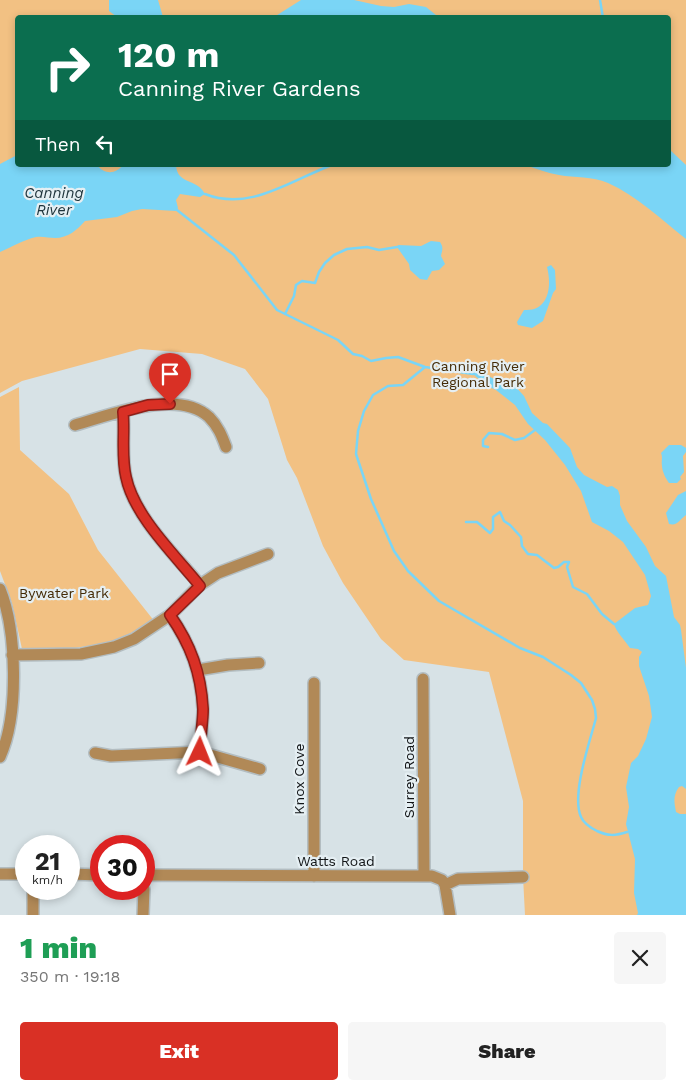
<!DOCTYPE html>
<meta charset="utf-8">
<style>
:root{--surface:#fff;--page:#f6f6f6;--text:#222;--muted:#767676;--accent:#d93025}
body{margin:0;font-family:"Work Sans",sans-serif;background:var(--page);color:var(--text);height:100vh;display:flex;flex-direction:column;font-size:19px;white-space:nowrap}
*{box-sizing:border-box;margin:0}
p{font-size:16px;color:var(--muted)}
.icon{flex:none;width:28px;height:28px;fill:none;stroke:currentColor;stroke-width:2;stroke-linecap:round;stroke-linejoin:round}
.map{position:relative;height:915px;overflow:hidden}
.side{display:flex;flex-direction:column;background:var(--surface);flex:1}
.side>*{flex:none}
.hud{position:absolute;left:15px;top:15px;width:656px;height:152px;border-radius:5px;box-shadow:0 2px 8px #0003;background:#0b6e4f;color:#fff;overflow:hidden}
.speed{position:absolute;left:15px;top:835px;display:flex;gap:10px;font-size:25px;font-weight:700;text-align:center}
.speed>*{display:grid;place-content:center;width:65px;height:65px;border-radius:50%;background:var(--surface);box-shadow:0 2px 8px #0003;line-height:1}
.speed small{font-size:12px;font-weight:400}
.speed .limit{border:8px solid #d22;background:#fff;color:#111}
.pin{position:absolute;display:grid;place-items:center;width:42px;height:42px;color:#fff;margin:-51px -21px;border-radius:50% 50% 50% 0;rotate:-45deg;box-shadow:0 0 5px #0007}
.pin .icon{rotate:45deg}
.me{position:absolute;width:55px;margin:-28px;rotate:2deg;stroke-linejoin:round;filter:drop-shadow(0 0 4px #0008)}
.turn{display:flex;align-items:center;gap:18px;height:105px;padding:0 20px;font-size:22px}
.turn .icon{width:65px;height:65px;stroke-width:2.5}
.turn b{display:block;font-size:35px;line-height:42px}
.then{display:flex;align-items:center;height:48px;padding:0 20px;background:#0003;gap:10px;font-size:19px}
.round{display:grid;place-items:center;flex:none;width:52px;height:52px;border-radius:5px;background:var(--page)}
.summary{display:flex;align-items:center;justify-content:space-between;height:85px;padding:0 20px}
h1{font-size:30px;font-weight:800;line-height:38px;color:#1e9e55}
.primary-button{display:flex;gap:10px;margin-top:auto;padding:10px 20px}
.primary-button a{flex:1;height:58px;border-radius:5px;background:var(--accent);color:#fff;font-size:20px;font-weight:800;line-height:58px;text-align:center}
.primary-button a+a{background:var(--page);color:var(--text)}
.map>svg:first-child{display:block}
.green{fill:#f2c183;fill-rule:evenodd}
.water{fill:#7ad5f6}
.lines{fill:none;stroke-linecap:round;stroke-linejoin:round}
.stream{stroke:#7ad5f6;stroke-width:2.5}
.minor-casing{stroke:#b3bdc1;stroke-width:14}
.minor{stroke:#b18957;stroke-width:11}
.route-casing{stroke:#8d1f18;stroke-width:12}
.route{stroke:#d93025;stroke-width:9}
.labels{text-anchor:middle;stroke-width:4.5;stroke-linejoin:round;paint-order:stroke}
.park-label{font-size:14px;fill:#442b06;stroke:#e5eff3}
.street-label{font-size:14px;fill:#111416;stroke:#e5eff3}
.water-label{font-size:15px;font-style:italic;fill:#20353d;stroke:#e5eff3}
</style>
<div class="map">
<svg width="686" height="915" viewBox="0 0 686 915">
<rect width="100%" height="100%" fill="#d7e2e6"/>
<path class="green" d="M 0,0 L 686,0 L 686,915 L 525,915 L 523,877 L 523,801 L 489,672 L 404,660 L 381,639 L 343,583 L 323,546 L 297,478 L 287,460 L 268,399 L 245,369 L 202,354 L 140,349 L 22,381 L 0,393 ZM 18,18 L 669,18 L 669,165 L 18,165 Z
M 19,387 L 20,450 L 69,494 L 98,550 L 155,622 L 111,642 L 75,648 L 22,649 L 12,603 L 0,571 L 0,397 Z"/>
<path class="water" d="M 109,0 L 158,0 L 163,17 L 117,17 L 109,11 Z
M 301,0 L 354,0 L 381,6 L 394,7 L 409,4 L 426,7 L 436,15 L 453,17 L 274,17 Z
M 669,149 L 686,165 L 686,239 C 661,219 637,196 608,183 C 592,176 575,178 559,175 C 548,173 536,169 526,165 L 669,165 Z
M 17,155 L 18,165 L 97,165 C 105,175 116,174 123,165 L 176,165 C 177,185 197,178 205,194 L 200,197 L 180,194 L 176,200 L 178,208 L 176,211 L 142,209 L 132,211 L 117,217 L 85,221 C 77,230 68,238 55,238 C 49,238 43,236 36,237 C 23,240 12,247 0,252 L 0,164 Z
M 431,241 L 440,242 C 444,248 442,250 441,256 L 445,264 L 439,270 L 432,271 L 427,280 L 420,279 L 410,270 L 409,264 L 397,247 L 398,245 L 421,246 Z
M 551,265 L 555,270 L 556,289 L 553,293 L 543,321 L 532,328 L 518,325 L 517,322 L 524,310 C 549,312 552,286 547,267 Z
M 477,370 L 494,379 L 514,385 L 524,396 L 532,413 L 543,423 L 547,424 L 570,448 L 577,467 L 584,475 L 607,487 L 612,486 L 618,490 L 620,496 L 620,505 L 627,521 L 646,547 L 655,566 L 666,576 L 674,617 L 680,625 L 681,630 L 686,668 L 686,789 L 682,786 L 679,787 C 673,795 674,802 676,812 L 680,814 L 686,814 L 686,915 L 637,915 L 638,913 L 634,893 L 635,859 L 626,824 L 629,807 L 626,787 L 631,763 L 638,756 L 646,739 L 652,717 L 649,696 L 639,666 L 639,657 L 642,652 L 638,649 L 630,648 C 626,642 615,630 614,624 L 635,608 L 648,605 L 651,596 L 645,575 L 623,542 L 609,531 L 592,522 L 581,491 L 565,465 L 545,440 L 528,424 L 515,405 L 496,390 L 487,386 L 473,374 L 473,371 Z
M 669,445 L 681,445 L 686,448 L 686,452 L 683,456 L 684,472 L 680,477 L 681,479 L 677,483 L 669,483 C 666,479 662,471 662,466 C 661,461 663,458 661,453 Z
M 686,491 L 686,515 C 679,520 678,526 669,524 L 666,513 L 678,495 Z"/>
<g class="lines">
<path class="stream" d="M 600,0 L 603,18
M 205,194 C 250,212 291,180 332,165
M 177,210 L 234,255 L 277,310 L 338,340 L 353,354 L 362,356 L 371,361 L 386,358 L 398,357 L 425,367 L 473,374
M 285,314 L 294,296 L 296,285 L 302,281 L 315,283 L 319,272 L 325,263 L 334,255 L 347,249 L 367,247 L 379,250 L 397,247
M 425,367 L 403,385 L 388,386 L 373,395 L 364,411 L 358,431 L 356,454 L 371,499 L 394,551 L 408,571 L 439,601 L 520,648 L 543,657 L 571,675 L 581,683 L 592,700 L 595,709 L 596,718 C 590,741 571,795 581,817 C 584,824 591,828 597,831 C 608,836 615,836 627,832
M 488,447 L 483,446 L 483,440 L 489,433 L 502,434 L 515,440 L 524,438 L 535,430
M 466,522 L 477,522 L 490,533 L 493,529 L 493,517 L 500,512 L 504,521 L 510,525 L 521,537 L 522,546 L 528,554 L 537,555 L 554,568 L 558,567 L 564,562 L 569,562 L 567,567 L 573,587 L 587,594 L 602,614 L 614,624"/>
<g class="minor-casing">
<path id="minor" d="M 123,412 C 125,433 121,456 126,477 C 134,516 175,555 200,585
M 75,425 C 111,415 177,388 209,417 C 218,426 222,436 226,447
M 0,589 C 17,631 19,715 0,757
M 170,615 C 191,645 201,673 203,709 C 203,723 200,737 200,752
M 12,655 L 81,654 L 114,647 L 134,639 L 170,615 L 200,585 L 218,573 L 268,554
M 198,670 L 228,665 L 259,663
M 423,679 L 424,876
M 95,753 L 111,756 L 200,752 L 260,769
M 0,874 L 26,874
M 69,874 L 101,875
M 144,875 L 432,876 L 442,880 L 445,885 L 458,879 L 523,877
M 314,876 L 314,683
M 445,885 L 450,915
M 33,915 L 33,889
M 143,915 L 144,889"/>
</g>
<use href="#minor" class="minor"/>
</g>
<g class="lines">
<g class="route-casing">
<path id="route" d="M 170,404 L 148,405 L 123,412 C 125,433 121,456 126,477 C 134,516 175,555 200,586 L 170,615 C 191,645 201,673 203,709 C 203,723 200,737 200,752"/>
</g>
<use href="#route" class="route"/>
</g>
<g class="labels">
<g class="park-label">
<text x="478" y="371">Canning River<tspan x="478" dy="16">Regional Park</tspan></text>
<text x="64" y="598">Bywater Park</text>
</g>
<g class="street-label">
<text transform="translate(409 777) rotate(-90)" y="5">Surrey Road</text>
<text transform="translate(299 779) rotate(-90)" y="5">Knox Cove</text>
<text x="336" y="866">Watts Road</text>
</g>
<g class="water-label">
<text x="54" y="198">Canning<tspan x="54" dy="17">River</tspan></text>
</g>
</g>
</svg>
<div class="speed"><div>21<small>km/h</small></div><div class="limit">30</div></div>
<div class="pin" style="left:170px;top:404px;background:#d93025"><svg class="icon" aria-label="arrive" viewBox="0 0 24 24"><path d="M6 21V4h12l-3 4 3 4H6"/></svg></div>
<svg class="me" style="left:200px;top:752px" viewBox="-20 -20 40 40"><path d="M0-17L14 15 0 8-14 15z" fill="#d93025" stroke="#fff" stroke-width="4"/></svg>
<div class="hud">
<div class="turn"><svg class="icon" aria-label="right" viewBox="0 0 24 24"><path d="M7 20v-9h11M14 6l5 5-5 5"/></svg><div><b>120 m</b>Canning River Gardens</div></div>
<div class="then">Then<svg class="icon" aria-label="left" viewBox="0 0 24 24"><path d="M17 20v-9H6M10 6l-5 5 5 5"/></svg></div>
</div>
</div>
<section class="side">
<div class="summary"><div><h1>1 min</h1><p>350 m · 19:18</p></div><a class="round"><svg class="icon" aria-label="close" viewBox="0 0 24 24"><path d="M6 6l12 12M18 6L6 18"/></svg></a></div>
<div class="primary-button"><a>Exit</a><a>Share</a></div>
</section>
